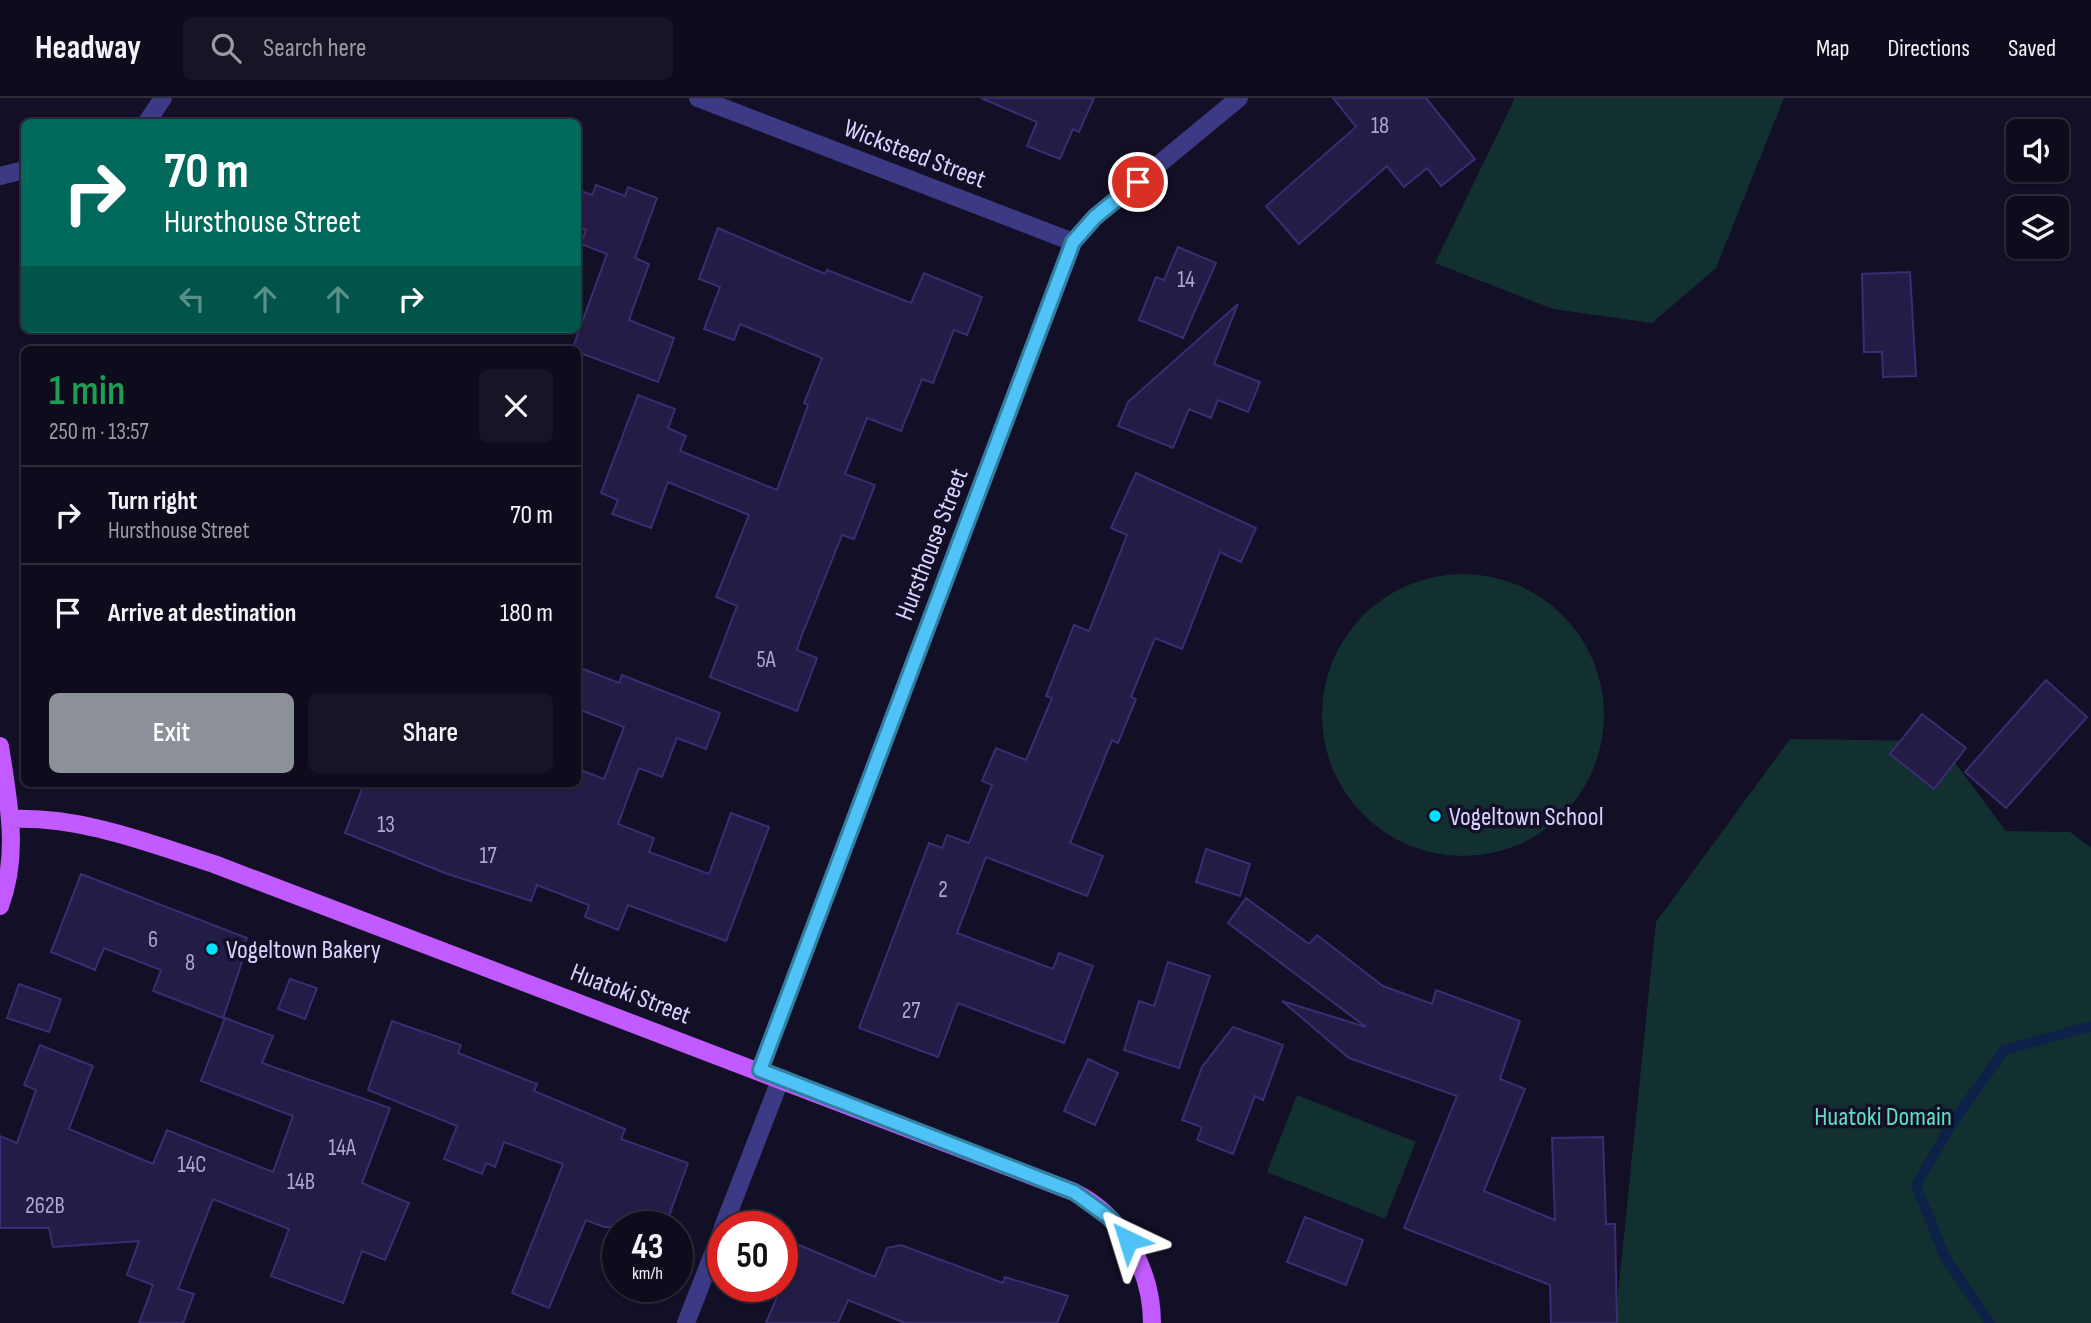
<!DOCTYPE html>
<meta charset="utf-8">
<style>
:root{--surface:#0e0b1c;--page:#171425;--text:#f1f3f6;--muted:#9b9ba3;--line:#2e2b3b;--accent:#8c9099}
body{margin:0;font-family:"Sofia Sans Condensed",sans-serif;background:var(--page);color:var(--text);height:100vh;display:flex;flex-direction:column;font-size:26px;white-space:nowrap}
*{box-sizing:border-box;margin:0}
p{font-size:23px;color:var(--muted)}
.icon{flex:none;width:38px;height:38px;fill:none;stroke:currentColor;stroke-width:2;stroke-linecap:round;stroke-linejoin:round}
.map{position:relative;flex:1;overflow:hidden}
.drawer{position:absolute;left:21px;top:248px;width:560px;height:441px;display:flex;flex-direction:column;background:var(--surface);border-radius:10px;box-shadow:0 2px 5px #0004,0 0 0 2px var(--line)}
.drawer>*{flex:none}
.top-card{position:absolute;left:21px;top:21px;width:560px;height:214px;border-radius:10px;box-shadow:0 2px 5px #0004,0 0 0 2px var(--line);background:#00695c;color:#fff;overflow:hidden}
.tools{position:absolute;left:2006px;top:21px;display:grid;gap:14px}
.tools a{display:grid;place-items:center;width:63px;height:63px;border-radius:10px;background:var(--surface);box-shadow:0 2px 5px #0004,0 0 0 2px var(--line);font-size:35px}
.speed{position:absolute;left:602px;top:1113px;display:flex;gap:14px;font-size:35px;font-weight:700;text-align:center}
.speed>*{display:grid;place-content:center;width:91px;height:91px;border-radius:50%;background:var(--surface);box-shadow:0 2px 5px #0004,0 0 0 2px var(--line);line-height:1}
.speed small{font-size:18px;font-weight:400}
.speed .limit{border:10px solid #d22;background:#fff;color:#111}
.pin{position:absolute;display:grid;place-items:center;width:60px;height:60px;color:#fff;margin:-30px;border:4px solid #fff;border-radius:50%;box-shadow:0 2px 7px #0007}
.me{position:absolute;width:77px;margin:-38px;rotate:319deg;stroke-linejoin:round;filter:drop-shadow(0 0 5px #0008)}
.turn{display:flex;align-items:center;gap:24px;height:147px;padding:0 28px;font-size:32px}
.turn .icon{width:91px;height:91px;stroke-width:2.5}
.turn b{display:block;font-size:49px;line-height:60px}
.lanes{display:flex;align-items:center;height:66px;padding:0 28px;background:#0003;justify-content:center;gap:35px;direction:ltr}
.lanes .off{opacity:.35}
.round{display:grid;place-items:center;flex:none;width:74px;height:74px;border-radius:10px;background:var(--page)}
.headline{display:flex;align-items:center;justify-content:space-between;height:119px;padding:0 28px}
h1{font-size:42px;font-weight:600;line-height:52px;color:#1e9e55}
.cta{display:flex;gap:14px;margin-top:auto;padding:14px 28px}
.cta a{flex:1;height:80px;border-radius:10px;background:var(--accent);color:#fff;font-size:28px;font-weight:600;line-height:80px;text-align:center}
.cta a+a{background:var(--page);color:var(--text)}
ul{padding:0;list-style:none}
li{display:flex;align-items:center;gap:21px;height:98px;padding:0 28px;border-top:2px solid var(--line)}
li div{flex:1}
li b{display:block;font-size:26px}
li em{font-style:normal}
header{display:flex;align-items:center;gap:42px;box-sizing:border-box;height:98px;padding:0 35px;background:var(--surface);border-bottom:2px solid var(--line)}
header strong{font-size:33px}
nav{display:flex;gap:38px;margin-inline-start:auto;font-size:24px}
.search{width:490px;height:63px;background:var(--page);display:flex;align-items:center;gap:18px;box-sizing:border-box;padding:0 24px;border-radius:10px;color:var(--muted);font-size:26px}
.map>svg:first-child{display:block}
.green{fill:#12302f}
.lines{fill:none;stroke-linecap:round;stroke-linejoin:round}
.stream{stroke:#0c2248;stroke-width:10}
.building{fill:#241b47;stroke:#3b2d73;stroke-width:2}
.minor{stroke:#3d3a85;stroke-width:18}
.major{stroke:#c25bff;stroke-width:18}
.route-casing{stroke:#337fa1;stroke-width:18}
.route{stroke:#4fc3f7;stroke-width:12}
.poi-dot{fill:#00e5ff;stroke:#130f26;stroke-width:2.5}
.labels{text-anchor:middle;stroke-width:7;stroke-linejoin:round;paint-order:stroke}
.number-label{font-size:23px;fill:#aca6d1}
.street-label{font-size:26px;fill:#d9d4ff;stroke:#130f26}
.poi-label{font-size:26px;fill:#d9d4ff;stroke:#130f26;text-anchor:start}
.park-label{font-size:26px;fill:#5fe0c0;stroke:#130f26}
</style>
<header>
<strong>Headway</strong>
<div class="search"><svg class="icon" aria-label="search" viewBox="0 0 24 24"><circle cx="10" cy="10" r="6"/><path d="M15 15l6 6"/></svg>Search here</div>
<nav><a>Map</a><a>Directions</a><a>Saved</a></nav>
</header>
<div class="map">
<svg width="2091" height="1225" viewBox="0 0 2091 1225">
<rect width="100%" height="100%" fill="#130f26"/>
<path class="green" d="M 1515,0 L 1784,0 L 1716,170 L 1652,225 L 1553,211 L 1435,165 Z
M1322 617a141 141 0 1 1 282 0a141 141 0 1 1-282 0Z
M 1790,641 L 1939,643 L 2006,733 L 2070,734 L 2091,750 L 2091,1225 L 1615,1225 L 1656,824 Z
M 1297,997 L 1416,1044 L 1385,1121 L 1267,1074 Z"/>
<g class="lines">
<path class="stream" d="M 1990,1225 L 1945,1159 L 1916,1087 L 1953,1024 L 2004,952 L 2091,928"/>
</g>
<path class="building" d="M 981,0 L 1094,0 L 1079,34 L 1073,31 L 1060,61 L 1027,48 L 1037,24 Z
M 1333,0 L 1426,0 L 1475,61 L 1441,88 L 1427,70 L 1404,89 L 1387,68 L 1299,146 L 1266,108 L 1356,29 Z
M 596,87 L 625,98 L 628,89 L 657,100 L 635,160 L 649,166 L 629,222 L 674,240 L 658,284 L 572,252 L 607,156 L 581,146 L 586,132 L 578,129 L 578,92 L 592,97 Z
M 718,130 L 825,176 L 827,172 L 911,205 L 924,175 L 982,199 L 967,237 L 954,232 L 933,285 L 922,281 L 901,333 L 867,320 L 845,376 L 875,387 L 854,441 L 842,437 L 800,542 L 797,552 L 817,560 L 797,613 L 710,579 L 737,508 L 716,499 L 749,417 L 668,384 L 651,430 L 612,416 L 618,402 L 601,395 L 638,297 L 675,311 L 668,330 L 686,338 L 680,353 L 777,392 L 808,307 L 804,305 L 822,260 L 740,226 L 734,242 L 704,231 L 720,189 L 699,181 Z
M 1178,149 L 1216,165 L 1183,240 L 1139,222 L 1156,179 L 1164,182 Z
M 1910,174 L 1916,278 L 1883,279 L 1882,254 L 1864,254 L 1862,176 Z
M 1238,206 L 1214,266 L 1260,284 L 1248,314 L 1218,302 L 1211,320 L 1189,311 L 1173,350 L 1118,328 L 1128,304 Z
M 1136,375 L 1256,430 L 1241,464 L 1220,454 L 1182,551 L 1155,540 L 1131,599 L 1136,601 L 1118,645 L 1112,642 L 1070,745 L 1103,758 L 1087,798 L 986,759 L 957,835 L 1053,871 L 1059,855 L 1093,868 L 1064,945 L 958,905 L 938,959 L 859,930 L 929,745 L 942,750 L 947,737 L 969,745 L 992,687 L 982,683 L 996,650 L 1026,662 L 1052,600 L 1046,598 L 1074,527 L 1089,533 L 1127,437 L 1111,430 Z
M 578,569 L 619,585 L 622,577 L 720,615 L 706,651 L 677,640 L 662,679 L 639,670 L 618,726 L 654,740 L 649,754 L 709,776 L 731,715 L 769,729 L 726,843 L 628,807 L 618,832 L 585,819 L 589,807 L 537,787 L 531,803 L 445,775 L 345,735 L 364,686 L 578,686 L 578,671 L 604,681 L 624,629 L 578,611 Z
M 2046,582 L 2087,619 L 2006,710 L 1965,674 Z
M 1922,616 L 1966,650 L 1934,691 L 1890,656 Z
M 1206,751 L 1250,766 L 1240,798 L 1196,784 Z
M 81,776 L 247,840 L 239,859 L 243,861 L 223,920 L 153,893 L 161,872 L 104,850 L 95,872 L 51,854 Z
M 1246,800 L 1309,846 L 1317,837 L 1383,888 L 1432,906 L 1436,892 L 1520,923 L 1500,981 L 1525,991 L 1484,1093 L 1555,1122 L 1552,1040 L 1603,1039 L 1606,1126 L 1615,1126 L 1617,1225 L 1551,1225 L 1550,1187 L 1404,1130 L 1457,998 L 1349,960 L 1282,903 L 1366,929 L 1228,825 Z
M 1168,864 L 1210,878 L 1179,970 L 1124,952 L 1139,903 L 1154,908 Z
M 290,881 L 317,890 L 305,921 L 278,911 Z
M 19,886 L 61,901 L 49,934 L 7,920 Z
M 225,920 L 273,938 L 262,965 L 390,1010 L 362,1085 L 409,1105 L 385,1162 L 362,1153 L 343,1205 L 271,1178 L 289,1131 L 213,1101 L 178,1191 L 194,1196 L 183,1225 L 139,1225 L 153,1187 L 127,1177 L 139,1143 L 53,1149 L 49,1130 L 0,1130 L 0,1038 L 17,1045 L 36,992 L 24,987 L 40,947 L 93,968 L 69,1031 L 153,1066 L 167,1032 L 273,1074 L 293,1018 L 201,983 Z
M 392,923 L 461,947 L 458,955 L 537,986 L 534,993 L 625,1031 L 621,1041 L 688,1065 L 665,1129 L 604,1129 L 586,1122 L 549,1210 L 512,1195 L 563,1066 L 504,1044 L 495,1069 L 486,1065 L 482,1076 L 444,1061 L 457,1028 L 368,992 Z
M 1233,929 L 1283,947 L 1263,1002 L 1255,998 L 1233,1056 L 1197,1042 L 1202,1029 L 1182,1022 L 1202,969 Z
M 1088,961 L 1118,975 L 1095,1027 L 1064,1013 Z
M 1305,1119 L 1363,1142 L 1346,1187 L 1287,1164 Z
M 799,1147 L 875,1179 L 887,1150 L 901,1147 L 1003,1185 L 1005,1179 L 1068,1198 L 1057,1225 L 905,1225 L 848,1202 L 838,1225 L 766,1225 Z"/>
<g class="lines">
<path class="minor" d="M 698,0 L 1073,144
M 147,24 L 163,0
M 0,78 L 24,72
M 760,972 L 1073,144 L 1095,119 L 1239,0
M 723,1129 L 781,980
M 686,1225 L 723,1130"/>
<path class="major" d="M 0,648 C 8,702 20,755 0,808
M 11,721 C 81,718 149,745 214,766 L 1074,1094 C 1122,1117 1152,1173 1152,1225"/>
</g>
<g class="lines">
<g class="route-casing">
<path id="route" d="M 1128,1142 L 1110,1120 L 1074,1094 L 760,972 L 1073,144 L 1095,119 L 1138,84"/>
</g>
<use href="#route" class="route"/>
</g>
<g class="poi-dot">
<circle cx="1435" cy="718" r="7"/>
<circle cx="212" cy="851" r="7"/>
</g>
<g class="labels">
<g class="number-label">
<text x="1380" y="35">18</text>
<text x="1186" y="189">14</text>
<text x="766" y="569">5A</text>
<text x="386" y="734">13</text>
<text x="488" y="765">17</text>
<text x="943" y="799">2</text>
<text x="153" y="849">6</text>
<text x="190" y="872">8</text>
<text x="911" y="920">27</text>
<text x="342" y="1057">14A</text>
<text x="192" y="1074">14C</text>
<text x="301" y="1091">14B</text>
<text x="45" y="1115">262B</text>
</g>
<g class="street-label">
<text transform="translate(915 55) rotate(21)" y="9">Wicksteed Street</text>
<text transform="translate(931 446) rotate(-69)" y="9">Hursthouse Street</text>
<text transform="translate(631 895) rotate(21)" y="9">Huatoki Street</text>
</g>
<g class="poi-label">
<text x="1449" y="727">Vogeltown School</text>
<text x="226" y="860">Vogeltown Bakery</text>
</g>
<g class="park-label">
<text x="1883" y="1027">Huatoki Domain</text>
</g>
</g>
</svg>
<div class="tools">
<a><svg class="icon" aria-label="sound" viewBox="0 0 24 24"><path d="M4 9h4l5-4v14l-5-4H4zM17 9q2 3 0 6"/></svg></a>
<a><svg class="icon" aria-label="layers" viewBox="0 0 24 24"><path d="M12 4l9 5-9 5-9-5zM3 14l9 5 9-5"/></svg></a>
</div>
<div class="speed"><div>43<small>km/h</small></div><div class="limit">50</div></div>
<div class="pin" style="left:1138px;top:84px;background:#d93025"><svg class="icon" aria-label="arrive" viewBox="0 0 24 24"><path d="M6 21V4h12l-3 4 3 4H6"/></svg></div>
<svg class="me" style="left:1128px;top:1142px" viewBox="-20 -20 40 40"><path d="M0-17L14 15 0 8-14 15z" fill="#4fc3f7" stroke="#fff" stroke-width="4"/></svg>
<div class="top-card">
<div class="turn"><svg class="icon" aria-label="right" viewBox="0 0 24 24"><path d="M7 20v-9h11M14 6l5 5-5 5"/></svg><div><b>70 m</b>Hursthouse Street</div></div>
<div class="lanes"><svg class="icon off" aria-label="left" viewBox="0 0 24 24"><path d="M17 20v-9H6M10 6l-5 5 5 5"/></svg><svg class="icon off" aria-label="ahead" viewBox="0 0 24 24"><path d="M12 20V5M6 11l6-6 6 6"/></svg><svg class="icon off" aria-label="ahead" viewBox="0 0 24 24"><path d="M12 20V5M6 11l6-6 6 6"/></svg><svg class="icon" aria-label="right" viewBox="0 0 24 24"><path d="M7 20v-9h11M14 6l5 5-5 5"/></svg></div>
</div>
<section class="drawer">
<div class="headline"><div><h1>1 min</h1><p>250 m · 13:57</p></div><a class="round"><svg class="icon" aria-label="close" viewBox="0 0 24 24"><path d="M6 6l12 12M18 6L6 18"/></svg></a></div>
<ul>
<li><svg class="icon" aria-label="right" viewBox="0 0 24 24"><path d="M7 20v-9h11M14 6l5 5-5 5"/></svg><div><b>Turn right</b><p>Hursthouse Street</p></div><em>70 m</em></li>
<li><svg class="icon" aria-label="arrive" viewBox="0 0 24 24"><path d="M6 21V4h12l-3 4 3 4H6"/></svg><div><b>Arrive at destination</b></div><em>180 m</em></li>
</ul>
<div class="cta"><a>Exit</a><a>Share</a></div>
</section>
</div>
